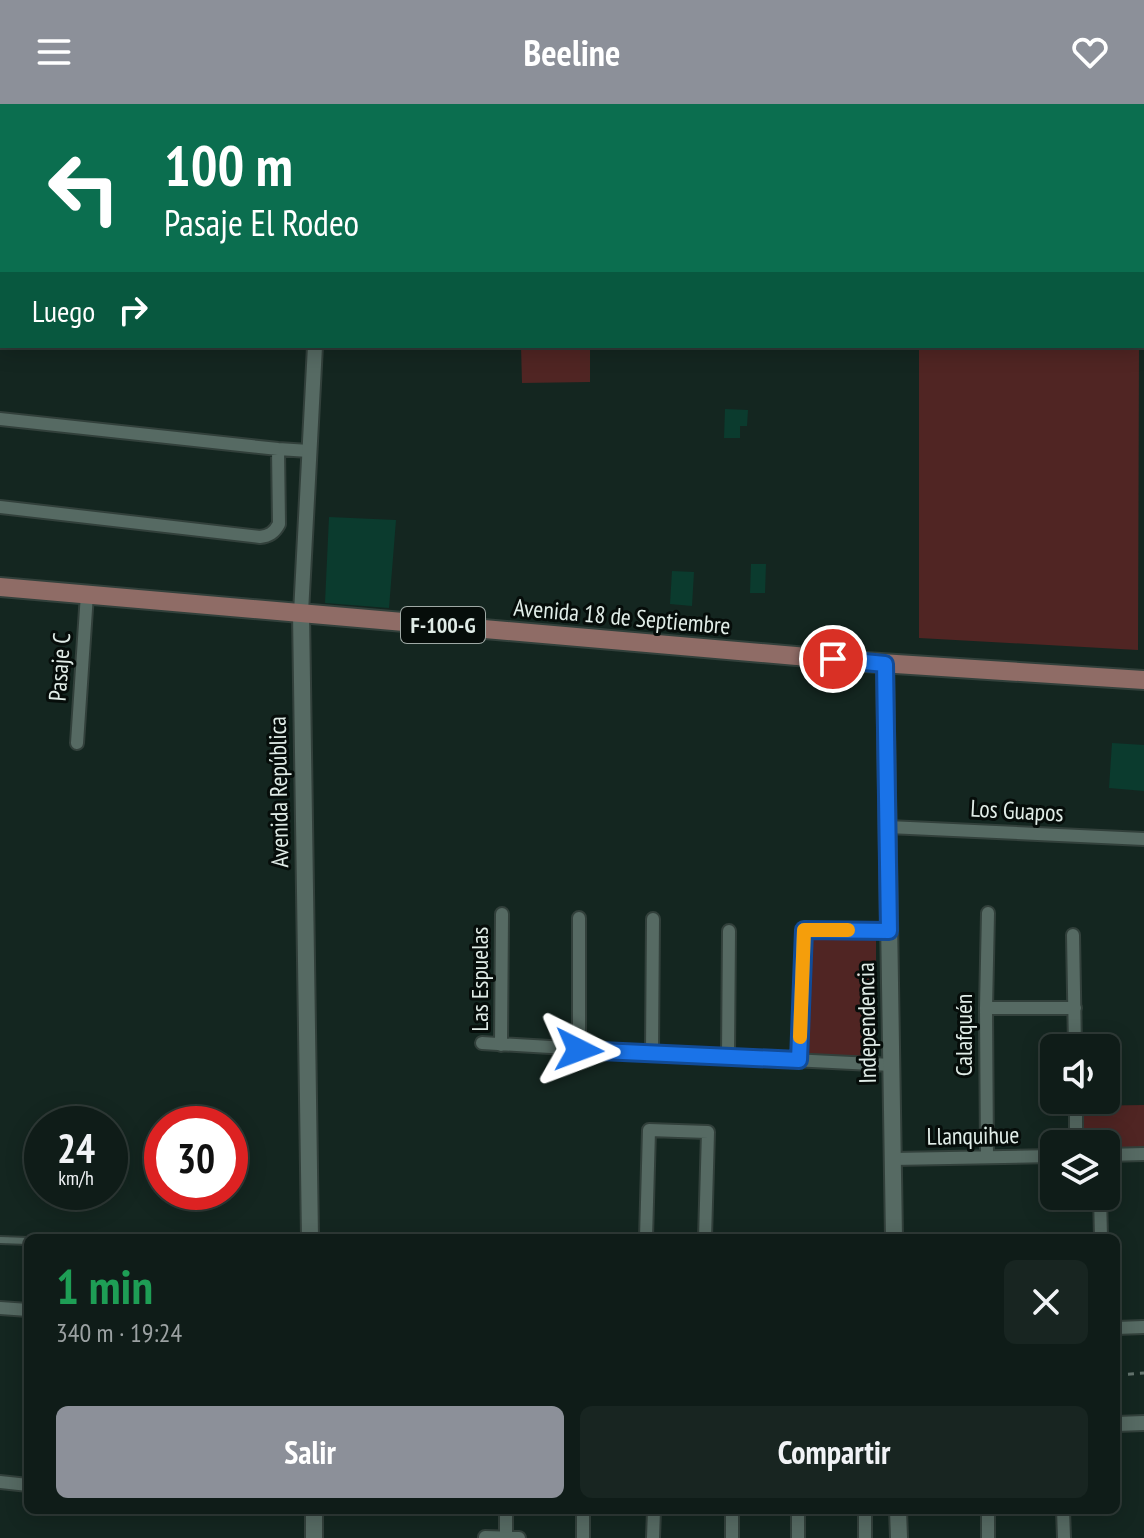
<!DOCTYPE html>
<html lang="es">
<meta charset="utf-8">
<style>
:root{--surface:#0f1c18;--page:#182521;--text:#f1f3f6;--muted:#9ba1a2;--line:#2f3a37;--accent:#8c9099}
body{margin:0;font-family:"PT Sans Narrow",sans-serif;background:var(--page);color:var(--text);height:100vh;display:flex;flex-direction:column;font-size:30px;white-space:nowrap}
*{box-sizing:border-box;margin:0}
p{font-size:26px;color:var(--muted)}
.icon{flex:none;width:44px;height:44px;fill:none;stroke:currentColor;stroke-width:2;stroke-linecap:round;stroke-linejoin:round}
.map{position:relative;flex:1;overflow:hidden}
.details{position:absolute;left:24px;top:1130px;width:1096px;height:280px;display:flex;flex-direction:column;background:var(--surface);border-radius:12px;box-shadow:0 4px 20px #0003,0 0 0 2px var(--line)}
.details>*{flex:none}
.hud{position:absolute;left:0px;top:0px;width:1144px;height:244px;box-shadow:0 4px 20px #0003,0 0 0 2px var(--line);background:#0b6e4f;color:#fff;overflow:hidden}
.buttons{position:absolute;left:1040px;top:930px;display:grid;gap:16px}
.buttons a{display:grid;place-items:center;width:80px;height:80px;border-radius:12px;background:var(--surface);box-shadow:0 4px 20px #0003,0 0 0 2px var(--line);font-size:40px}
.speed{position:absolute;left:24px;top:1002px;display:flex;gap:16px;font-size:40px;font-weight:700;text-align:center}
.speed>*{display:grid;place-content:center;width:104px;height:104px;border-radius:50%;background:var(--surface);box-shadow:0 4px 20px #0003,0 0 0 2px var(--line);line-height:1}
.speed small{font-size:20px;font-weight:400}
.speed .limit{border:12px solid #d22;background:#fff;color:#111}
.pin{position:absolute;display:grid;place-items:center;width:68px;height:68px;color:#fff;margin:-34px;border:4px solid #fff;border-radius:50%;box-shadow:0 2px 8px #0007}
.me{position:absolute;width:88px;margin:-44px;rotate:93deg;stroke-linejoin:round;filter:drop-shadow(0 0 6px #0008)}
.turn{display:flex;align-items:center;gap:28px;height:168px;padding:0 32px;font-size:36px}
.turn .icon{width:104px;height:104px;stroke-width:2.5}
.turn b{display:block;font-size:56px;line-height:68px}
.then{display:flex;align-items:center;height:76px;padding:0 32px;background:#0003;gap:16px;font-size:30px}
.round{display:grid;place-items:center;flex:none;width:84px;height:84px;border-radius:12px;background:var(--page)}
.summary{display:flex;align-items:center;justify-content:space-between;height:136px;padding:0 32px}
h1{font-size:48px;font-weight:700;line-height:60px;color:#1e9e55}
.action{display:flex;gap:16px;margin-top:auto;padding:16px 32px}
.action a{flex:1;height:92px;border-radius:12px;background:var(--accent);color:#fff;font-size:32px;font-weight:700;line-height:92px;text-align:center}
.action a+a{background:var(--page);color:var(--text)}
header{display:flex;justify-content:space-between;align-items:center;height:104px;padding:0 32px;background:var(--accent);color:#fff;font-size:36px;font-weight:700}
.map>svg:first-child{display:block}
.green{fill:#502523}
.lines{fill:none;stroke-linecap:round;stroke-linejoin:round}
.stream{stroke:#155342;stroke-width:4}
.building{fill:#0b3b2e}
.service-casing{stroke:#32403b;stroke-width:10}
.minor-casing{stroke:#32403b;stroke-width:16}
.tertiary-casing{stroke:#32403b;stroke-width:18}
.secondary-casing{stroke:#32403b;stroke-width:20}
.primary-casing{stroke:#32403b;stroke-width:22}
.path{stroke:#63736d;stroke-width:3;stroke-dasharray:6 6;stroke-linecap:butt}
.service{stroke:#566a63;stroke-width:6}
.minor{stroke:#566a63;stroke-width:12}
.tertiary{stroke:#566a63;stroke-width:14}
.secondary{stroke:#566a63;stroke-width:16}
.primary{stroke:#8f6c66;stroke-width:18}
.route-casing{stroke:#114b97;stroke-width:20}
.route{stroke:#1a73e8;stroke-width:14}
.slow{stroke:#f59e0b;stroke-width:14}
.labels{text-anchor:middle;stroke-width:6;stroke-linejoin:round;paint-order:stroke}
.shield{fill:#060d0a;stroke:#9fa9a5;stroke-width:2}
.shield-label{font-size:22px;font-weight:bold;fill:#e0ece7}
.street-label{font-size:24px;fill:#e0ece7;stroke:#060d0a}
</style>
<header><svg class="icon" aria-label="menu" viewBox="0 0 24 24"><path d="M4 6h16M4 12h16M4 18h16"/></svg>Beeline<svg class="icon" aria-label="heart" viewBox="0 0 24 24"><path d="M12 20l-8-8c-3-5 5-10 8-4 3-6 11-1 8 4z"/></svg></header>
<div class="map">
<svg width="1144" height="1434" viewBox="0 0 1144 1434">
<rect width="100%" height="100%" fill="#142620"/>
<path class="green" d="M 521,242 L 590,242 L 590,278 L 522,279 Z
M 919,242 L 1139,242 L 1138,546 L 919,534 Z
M 806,831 L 876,832 L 876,952 L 804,952 Z
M 1144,1001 L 1144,1047 L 1106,1048 L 1106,1040 L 1083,1040 L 1082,1002 Z"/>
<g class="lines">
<path class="stream" d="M 98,2 L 99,0
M 0,143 L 2,140"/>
</g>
<path class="building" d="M 725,305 L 748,306 L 747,322 L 740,322 L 740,334 L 724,334 Z
M 329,413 L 396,416 L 389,504 L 325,499 Z
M 751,460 L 766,460 L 765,489 L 750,489 Z
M 672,467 L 694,468 L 692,502 L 670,500 Z
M 1112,639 L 1144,641 L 1144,687 L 1109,684 Z"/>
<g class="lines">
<g class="service-casing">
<path id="service" d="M 0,1136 L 28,1137"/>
</g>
<g class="minor-casing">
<path id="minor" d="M 0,315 L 278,345 L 309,347
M 0,403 L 260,433 C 269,432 274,429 279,420 L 278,345
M 77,639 L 87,490
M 888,723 L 1144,735
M 1073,831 L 1075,944
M 986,904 L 1075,904
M 482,939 L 652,949 L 892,961
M 501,941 L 502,810
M 579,946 L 579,814
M 652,949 L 653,815
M 728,952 L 729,827
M 799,956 L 804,826 L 889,827
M 1076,996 L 1076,1040
M 1106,1051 L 1144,1050
M 987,1053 L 986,904 L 988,809
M 893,1055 L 1054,1052
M 1100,1092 L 1101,1134
M 646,1134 L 649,1026 L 708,1028 L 705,1134
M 0,1204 L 28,1206
M 1116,1224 L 1144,1223
M 0,1378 L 28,1381
M 506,1406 L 506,1434
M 988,1406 L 988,1434
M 1063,1406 L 1064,1434
M 485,1433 L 519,1434
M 583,1434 L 583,1406
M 653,1434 L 654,1406
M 732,1434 L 732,1406
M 798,1434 L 798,1406
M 865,1434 L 865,1406"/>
</g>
<g class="tertiary-casing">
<path id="tertiary" d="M 327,2 L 328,0
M 301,509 L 315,242
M 1116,1320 L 1144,1319"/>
</g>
<g class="secondary-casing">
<path id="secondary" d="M 301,509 L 310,1134
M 885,560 L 894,1134
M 314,1406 L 314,1434
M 898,1406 L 899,1434"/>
</g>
<g class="primary-casing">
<path id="primary" d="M 0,483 L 865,558 L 1144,576"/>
</g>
<path class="path" d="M 902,0 L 926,2
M 1142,14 L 1144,14
M 1116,1271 L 1144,1269"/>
<use href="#service" class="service"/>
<use href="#minor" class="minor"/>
<use href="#tertiary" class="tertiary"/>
<use href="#secondary" class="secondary"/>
<use href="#primary" class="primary"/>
</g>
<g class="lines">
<g class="route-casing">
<path id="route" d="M 579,946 L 799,956 L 804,826 L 889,827 L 885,560 L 833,555"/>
</g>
<use href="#route" class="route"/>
<path class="slow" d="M 800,933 L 804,826 L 848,826"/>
</g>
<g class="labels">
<rect class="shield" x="401" y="503" width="84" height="36" rx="6"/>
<g class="shield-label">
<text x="443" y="529">F-100-G</text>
</g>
<g class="street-label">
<text transform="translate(622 513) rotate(5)" y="8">Avenida 18 de Septiembre</text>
<text transform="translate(60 563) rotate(-86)" y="8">Pasaje C</text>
<text transform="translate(279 688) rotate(-91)" y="8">Avenida República</text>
<text transform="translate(1017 707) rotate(3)" y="8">Los Guapos</text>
<text transform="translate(480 875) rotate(-90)" y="8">Las Espuelas</text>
<text transform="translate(867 919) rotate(-91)" y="8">Independencia</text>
<text transform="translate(964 931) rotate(-90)" y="8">Calafquén</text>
<text transform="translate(973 1032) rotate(-1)" y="8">Llanquihue</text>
</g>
</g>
</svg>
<div class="buttons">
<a><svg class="icon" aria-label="sound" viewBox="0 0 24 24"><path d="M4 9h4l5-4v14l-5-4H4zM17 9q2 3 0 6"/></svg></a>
<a><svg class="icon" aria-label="layers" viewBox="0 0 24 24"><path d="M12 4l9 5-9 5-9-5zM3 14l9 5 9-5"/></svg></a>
</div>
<div class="speed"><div>24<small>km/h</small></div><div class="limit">30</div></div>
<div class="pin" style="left:833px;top:555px;background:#d93025"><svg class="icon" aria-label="arrive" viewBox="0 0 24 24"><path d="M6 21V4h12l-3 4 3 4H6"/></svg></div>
<svg class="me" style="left:579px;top:946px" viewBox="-20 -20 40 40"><path d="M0-17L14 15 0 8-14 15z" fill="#1a73e8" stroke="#fff" stroke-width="4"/></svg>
<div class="hud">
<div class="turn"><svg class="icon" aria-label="left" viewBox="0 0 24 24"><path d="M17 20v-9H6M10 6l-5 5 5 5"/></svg><div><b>100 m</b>Pasaje El Rodeo</div></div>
<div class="then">Luego<svg class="icon" aria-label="right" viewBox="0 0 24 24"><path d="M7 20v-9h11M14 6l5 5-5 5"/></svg></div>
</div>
<section class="details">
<div class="summary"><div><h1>1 min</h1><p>340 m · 19:24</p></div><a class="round"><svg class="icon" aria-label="close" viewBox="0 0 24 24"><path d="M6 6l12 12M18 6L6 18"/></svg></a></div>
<div class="action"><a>Salir</a><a>Compartir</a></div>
</section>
</div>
